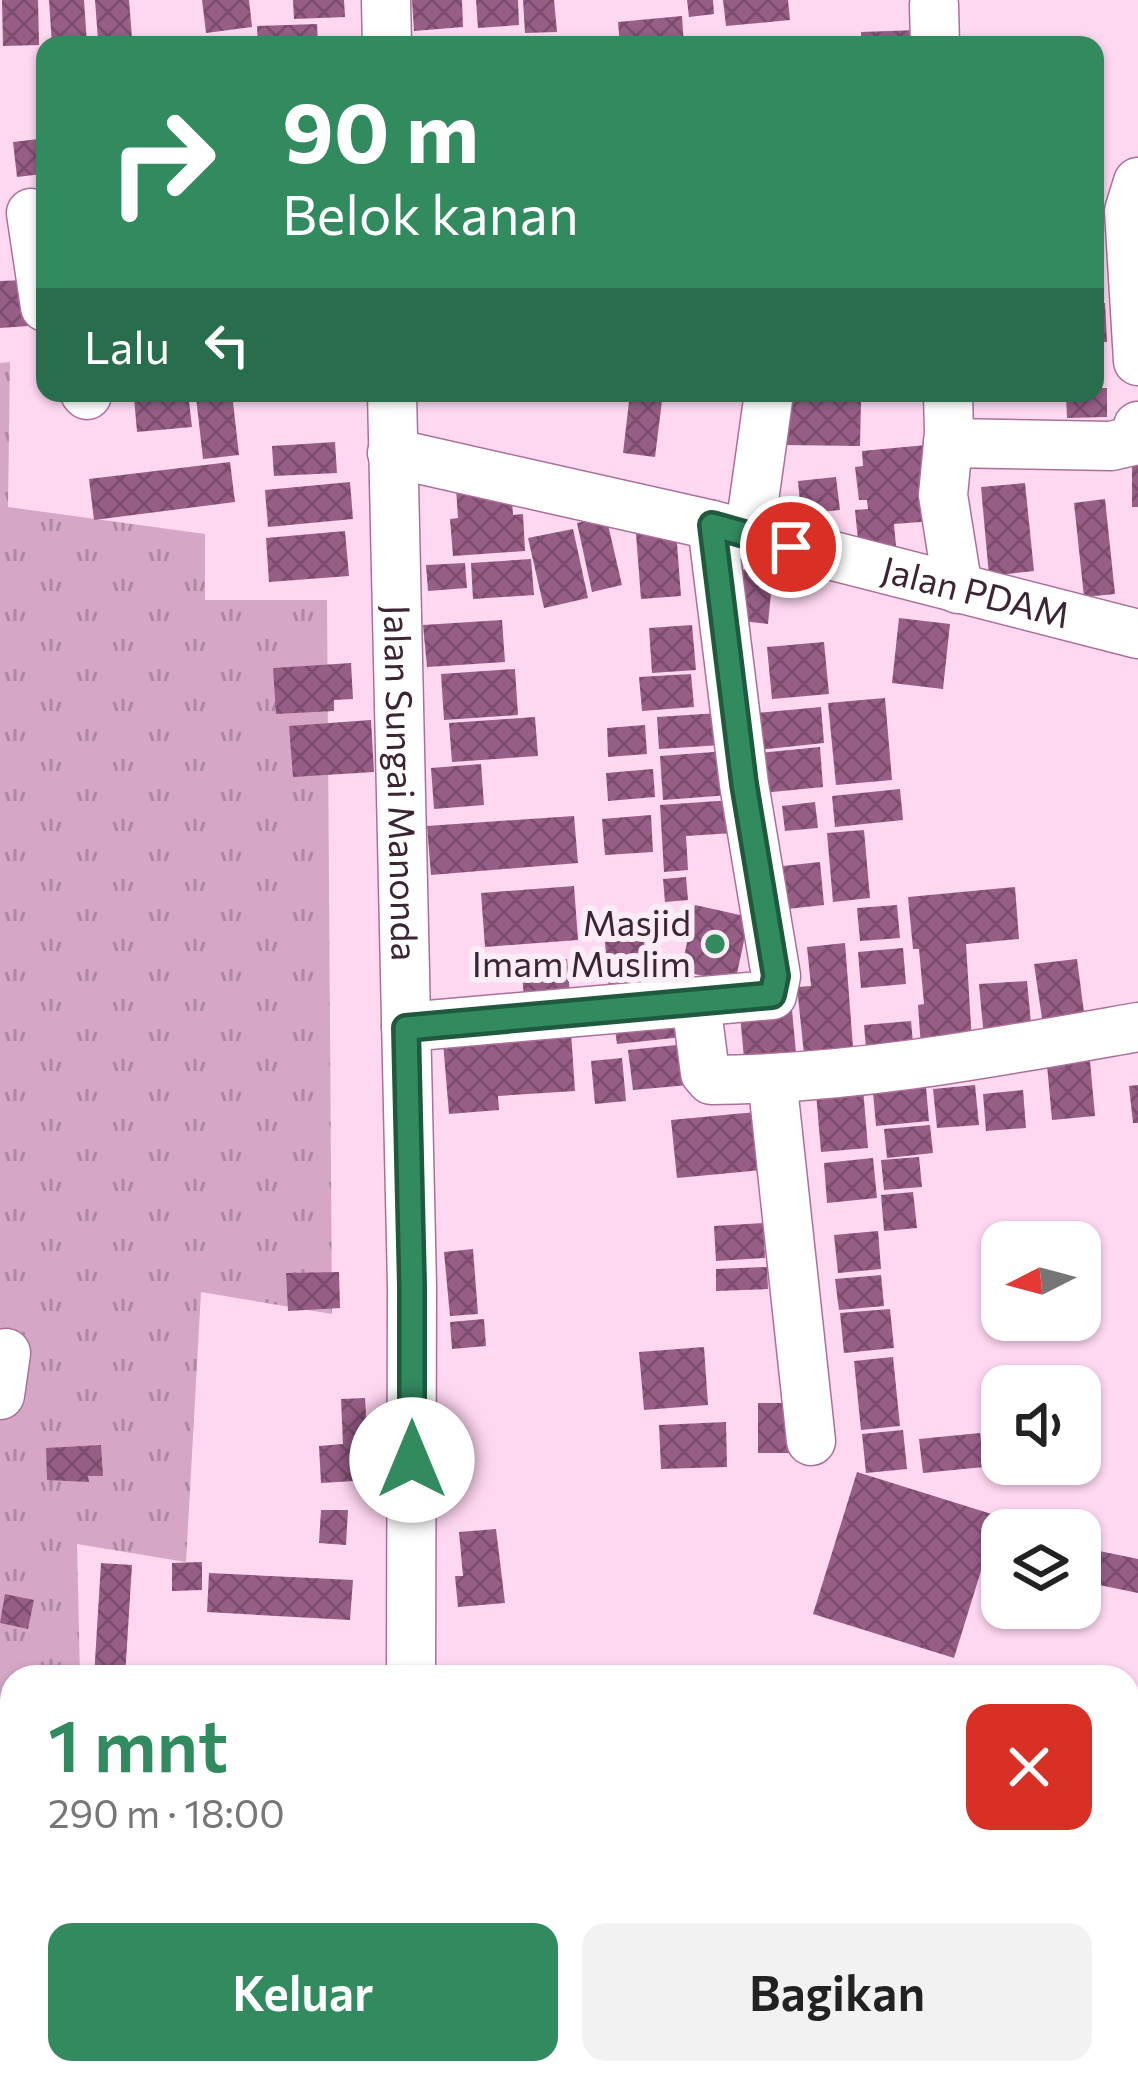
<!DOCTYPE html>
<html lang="id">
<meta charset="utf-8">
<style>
:root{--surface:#fff;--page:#f2f2f2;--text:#222;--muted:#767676;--accent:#328a5f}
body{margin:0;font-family:Commissioner,sans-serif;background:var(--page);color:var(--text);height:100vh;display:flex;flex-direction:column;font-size:45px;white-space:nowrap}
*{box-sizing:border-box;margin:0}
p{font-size:39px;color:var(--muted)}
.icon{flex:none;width:66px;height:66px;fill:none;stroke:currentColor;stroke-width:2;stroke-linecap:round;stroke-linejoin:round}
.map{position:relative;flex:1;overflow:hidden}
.panel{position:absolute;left:0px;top:1665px;width:1140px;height:420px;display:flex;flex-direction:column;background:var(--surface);border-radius:36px 36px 0 0;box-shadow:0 3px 9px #0004}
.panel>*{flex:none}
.hud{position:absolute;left:36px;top:36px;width:1068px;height:366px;border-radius:24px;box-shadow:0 3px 9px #0004;background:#328a5f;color:#fff;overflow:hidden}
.needle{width:78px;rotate:264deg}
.fabs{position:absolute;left:981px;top:1221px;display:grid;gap:24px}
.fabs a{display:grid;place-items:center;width:120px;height:120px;border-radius:24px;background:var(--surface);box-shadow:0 3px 9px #0004;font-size:60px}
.pin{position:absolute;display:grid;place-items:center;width:102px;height:102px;color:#fff;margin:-51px;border:6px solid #fff;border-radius:50%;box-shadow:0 3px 12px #0007}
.me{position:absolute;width:132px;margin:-66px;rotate:0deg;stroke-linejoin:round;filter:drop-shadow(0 0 9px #0008)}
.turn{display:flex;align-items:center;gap:42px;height:252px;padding:0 48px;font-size:54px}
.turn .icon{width:156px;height:156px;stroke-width:2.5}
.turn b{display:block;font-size:84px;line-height:102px}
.then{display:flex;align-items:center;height:114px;padding:0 48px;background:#0003;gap:24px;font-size:45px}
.round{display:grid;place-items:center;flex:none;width:126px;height:126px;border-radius:24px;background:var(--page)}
.headline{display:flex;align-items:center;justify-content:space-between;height:204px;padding:0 48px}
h1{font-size:72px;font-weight:600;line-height:90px;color:var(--accent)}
.cta{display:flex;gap:24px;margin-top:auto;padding:24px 48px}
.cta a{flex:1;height:138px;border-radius:24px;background:var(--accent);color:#fff;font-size:48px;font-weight:600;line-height:138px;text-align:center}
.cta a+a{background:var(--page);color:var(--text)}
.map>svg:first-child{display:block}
.grass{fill:url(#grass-tufts)}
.building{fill:url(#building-cross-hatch)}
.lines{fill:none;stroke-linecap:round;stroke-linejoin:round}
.minor-casing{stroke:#ab7099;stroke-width:51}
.minor{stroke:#fff;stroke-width:48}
.route-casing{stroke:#205a3e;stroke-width:30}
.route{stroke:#328a5f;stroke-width:21}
.poi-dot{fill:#328a5f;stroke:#fbedf6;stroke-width:4.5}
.labels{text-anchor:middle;stroke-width:12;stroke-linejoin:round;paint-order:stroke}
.street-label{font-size:36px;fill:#3c2435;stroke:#fbedf6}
.poi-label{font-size:36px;fill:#3c2435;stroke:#fbedf6;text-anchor:end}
</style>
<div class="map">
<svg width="1138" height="2085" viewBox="0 0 1138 2085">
<defs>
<pattern id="grass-tufts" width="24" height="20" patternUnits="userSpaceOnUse" patternTransform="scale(3)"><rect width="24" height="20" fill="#d5a6c6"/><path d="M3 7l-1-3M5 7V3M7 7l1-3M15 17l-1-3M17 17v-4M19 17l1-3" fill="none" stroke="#ae87a2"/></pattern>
<pattern id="building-cross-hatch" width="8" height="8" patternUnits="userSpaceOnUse" patternTransform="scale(3)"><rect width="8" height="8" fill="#975e86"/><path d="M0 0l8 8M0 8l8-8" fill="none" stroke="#7c4d6e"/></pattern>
</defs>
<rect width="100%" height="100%" fill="#fed7f1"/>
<path class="grass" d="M 10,362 L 8,507 L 205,534 L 205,600 L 327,600 L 332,1314 L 201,1292 L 186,1562 L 77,1544 L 80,1677 L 12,1677 L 12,2073 L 316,2073 L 314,2085 L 0,2085 L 0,363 Z"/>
<path class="building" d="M 2,0 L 38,0 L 39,45 L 3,46 Z
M 49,0 L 84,0 L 87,44 L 52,45 Z
M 95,0 L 129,0 L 132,38 L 98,40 Z
M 202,0 L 249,0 L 252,27 L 206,33 Z
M 293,0 L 344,0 L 345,17 L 294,19 Z
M 412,0 L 462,0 L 463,27 L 414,31 Z
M 476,0 L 518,0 L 519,25 L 478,28 Z
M 523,0 L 554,0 L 557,32 L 525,33 Z
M 687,0 L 713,0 L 714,14 L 689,17 Z
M 723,0 L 788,0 L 790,20 L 726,26 Z
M 682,16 L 684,45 L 620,45 L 618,22 Z
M 317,24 L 318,45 L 258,45 L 257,26 Z
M 917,30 L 917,45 L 861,45 L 861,32 Z
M 39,139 L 42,174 L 17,177 L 13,142 Z
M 26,280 L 29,326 L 0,328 L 0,281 Z
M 1105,303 L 1107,342 L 1095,342 L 1095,304 Z
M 1095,388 L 1107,388 L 1107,417 L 1067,418 L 1066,393 L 1095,393 Z
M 188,393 L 192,427 L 137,432 L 134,397 Z
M 232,393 L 239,455 L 203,459 L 196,397 Z
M 630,393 L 663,393 L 655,457 L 623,453 Z
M 868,393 L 931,393 L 931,398 L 868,400 Z
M 785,399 L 861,401 L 860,446 L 784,445 Z
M 335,442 L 337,473 L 274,476 L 272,446 Z
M 926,445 L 933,521 L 894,524 L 896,546 L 859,550 L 855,510 L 868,509 L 867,500 L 859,500 L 855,467 L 863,466 L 862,451 Z
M 1132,456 L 1138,456 L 1138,507 L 1132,507 Z
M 230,462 L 235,502 L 94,520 L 89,479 Z
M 836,477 L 840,510 L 801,514 L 798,481 Z
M 350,482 L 353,519 L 268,527 L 265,490 Z
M 1025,483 L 1034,571 L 989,576 L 981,487 Z
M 511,484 L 513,515 L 523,514 L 525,551 L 453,556 L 450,519 L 458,518 L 456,488 Z
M 1105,499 L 1115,594 L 1084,597 L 1074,503 Z
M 606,516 L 622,585 L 592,592 L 577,523 Z
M 573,529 L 588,598 L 544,608 L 528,538 Z
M 345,531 L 349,576 L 269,582 L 266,538 Z
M 676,531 L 681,596 L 641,599 L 636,534 Z
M 531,559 L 534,595 L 473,599 L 471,563 Z
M 465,563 L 467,588 L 428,591 L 426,565 Z
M 737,569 L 773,572 L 768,624 L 733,620 Z
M 899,618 L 950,624 L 943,689 L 892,683 Z
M 502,620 L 505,662 L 427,667 L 423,625 Z
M 692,625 L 696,670 L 652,673 L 649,628 Z
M 824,642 L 829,694 L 772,699 L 767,647 Z
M 351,663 L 353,699 L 334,700 L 334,711 L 276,714 L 273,668 Z
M 515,669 L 518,715 L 444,720 L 441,674 Z
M 691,674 L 694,707 L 642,711 L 639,677 Z
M 885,698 L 892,780 L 836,785 L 828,703 Z
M 821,707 L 824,743 L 749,751 L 746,714 Z
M 719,713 L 721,745 L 659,749 L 657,717 Z
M 535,717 L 538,756 L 452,762 L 449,723 Z
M 371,720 L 374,772 L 293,777 L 289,726 Z
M 645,725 L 647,754 L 608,757 L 607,728 Z
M 820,747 L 823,787 L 751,794 L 748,754 Z
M 727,751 L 730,795 L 663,800 L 660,756 Z
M 481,764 L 484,805 L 434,809 L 431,768 Z
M 653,769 L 655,797 L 608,801 L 606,773 Z
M 900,789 L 903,820 L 835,827 L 832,796 Z
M 732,800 L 734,833 L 686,836 L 688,870 L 664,872 L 660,805 Z
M 815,802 L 818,828 L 785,831 L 782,806 Z
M 651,815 L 653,852 L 605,855 L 602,819 Z
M 574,816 L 578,863 L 431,875 L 427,826 Z
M 864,830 L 870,898 L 833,902 L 827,833 Z
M 820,862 L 824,905 L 778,910 L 774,867 Z
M 686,877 L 688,900 L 665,902 L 663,879 Z
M 574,886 L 578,940 L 485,947 L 481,893 Z
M 1015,887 L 1019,939 L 966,944 L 972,1042 L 921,1047 L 918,1005 L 924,1004 L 919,949 L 913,949 L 908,897 Z
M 695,905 L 749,917 L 735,983 L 681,971 Z
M 897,905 L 900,938 L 860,941 L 857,908 Z
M 644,939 L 648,999 L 610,1002 L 605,942 Z
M 845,943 L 854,1060 L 805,1064 L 797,987 L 811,986 L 807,947 Z
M 903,948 L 906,984 L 861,988 L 858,952 Z
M 567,959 L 571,1007 L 525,1010 L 521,962 Z
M 1077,959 L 1085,1020 L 1043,1025 L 1034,964 Z
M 1027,981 L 1032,1034 L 984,1038 L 979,984 Z
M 791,999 L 797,1064 L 745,1069 L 739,1004 Z
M 689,1007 L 692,1036 L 617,1044 L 613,1015 Z
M 911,1021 L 914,1055 L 867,1059 L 864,1025 Z
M 571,1032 L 575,1091 L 498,1096 L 499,1110 L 449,1114 L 443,1042 Z
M 696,1043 L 700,1084 L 633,1090 L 628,1050 Z
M 622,1058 L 626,1101 L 595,1104 L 591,1061 Z
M 1090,1061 L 1095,1116 L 1052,1120 L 1047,1065 Z
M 975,1085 L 979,1125 L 937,1128 L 933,1089 Z
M 1138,1085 L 1138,1123 L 1133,1123 L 1129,1086 Z
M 926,1087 L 929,1121 L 876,1126 L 873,1092 Z
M 863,1088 L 868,1148 L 821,1152 L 816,1093 Z
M 1023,1090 L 1026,1128 L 986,1131 L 983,1094 Z
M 756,1112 L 762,1170 L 677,1178 L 671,1120 Z
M 930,1125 L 933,1153 L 887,1158 L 884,1129 Z
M 919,1157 L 922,1187 L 884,1190 L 881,1160 Z
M 873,1158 L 877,1198 L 827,1203 L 824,1163 Z
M 913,1192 L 917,1228 L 884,1231 L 881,1195 Z
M 763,1223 L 765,1258 L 716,1261 L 714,1226 Z
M 878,1231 L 881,1269 L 838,1273 L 834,1235 Z
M 473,1249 L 478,1314 L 450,1316 L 444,1252 Z
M 767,1267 L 768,1289 L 716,1291 L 716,1269 Z
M 339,1272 L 340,1308 L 288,1311 L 286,1273 Z
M 881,1275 L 884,1306 L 839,1310 L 835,1279 Z
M 890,1309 L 894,1348 L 844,1353 L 840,1313 Z
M 484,1319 L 486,1346 L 452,1349 L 450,1322 Z
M 704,1347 L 708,1405 L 644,1410 L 639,1352 Z
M 893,1357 L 900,1426 L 861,1430 L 854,1361 Z
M 365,1398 L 370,1480 L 321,1483 L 319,1446 L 343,1444 L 341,1399 Z
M 758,1403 L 797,1403 L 796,1453 L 758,1453 Z
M 726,1422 L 727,1467 L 661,1469 L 659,1425 Z
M 903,1430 L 907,1469 L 866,1473 L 862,1434 Z
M 980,1433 L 984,1467 L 923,1473 L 919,1439 Z
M 101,1445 L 103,1476 L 88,1476 L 89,1482 L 47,1480 L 46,1448 Z
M 857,1472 L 998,1516 L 954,1658 L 813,1614 Z
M 321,1510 L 348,1510 L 346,1545 L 319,1543 Z
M 496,1529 L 505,1603 L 458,1607 L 455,1576 L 463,1576 L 459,1532 Z
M 1080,1547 L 1138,1559 L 1138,1593 L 1080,1581 Z
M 202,1562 L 202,1590 L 172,1591 L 172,1563 Z
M 101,1563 L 132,1565 L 125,1677 L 94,1677 Z
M 209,1573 L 353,1580 L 350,1620 L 207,1612 Z
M 5,1594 L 34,1600 L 28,1629 L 0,1623 Z
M 1138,1838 L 1138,1888 L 1128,1890 L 1128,1840 Z
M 1138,1903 L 1138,1958 L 1128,1960 L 1128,1905 Z
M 493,2073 L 638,2073 L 638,2085 L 493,2085 Z"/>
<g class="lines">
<g class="minor-casing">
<g id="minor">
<path d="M 386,0 L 387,45"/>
<path d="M 934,5 L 935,45"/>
<path d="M 1138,182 L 1129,211 L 1138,361"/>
<path d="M 31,213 L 45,307"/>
<path d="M 85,393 L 87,395"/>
<path id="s1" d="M 392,393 L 412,1286 L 411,1677"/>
<path d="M 948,393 L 949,433 L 943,495 L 958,589"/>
<path d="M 948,443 L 1111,446 L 1133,441 L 1138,426"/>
<path id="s2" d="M 392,453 L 712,525 L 1138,634"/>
<path d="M 749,536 L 769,393"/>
<path d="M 696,1003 L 705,1073 L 711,1080 C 855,1079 997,1052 1138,1027"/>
<path d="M 406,1027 L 772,995 L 776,976 L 744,784 L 712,525"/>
<path d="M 772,1078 L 811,1441"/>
<path d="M 0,1395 L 6,1353"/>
<path d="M 0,1939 L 12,1943"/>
<path d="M 373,2085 L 374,2073"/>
<path d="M 992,2085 L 996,2073"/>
</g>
</g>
<use href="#minor" class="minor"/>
</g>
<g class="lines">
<g class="route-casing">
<path id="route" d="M 412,1460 L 412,1286 L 406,1028 L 772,995 L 776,976 L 744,784 L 712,525 L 791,547"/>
</g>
<use href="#route" class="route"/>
</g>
<circle class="poi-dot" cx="715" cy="944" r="12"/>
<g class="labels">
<g class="street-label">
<text dy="13" stroke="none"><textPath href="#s2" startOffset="600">Jalan PDAM</textPath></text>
<text dy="13" stroke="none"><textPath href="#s1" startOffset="390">Jalan Sungai Manonda</textPath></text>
</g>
<g class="poi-label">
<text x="691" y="936">Masjid<tspan x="691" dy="41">Imam Muslim</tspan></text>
</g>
</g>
</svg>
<div class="fabs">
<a><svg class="needle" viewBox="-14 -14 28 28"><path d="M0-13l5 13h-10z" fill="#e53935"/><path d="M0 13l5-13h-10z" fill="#767676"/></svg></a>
<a><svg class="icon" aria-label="sound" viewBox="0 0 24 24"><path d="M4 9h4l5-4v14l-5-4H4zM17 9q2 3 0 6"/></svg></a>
<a><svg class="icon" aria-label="layers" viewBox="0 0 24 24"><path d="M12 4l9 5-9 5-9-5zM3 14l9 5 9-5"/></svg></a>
</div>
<div class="pin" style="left:791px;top:547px;background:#d93025"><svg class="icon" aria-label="arrive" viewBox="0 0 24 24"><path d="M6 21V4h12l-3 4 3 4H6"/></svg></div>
<svg class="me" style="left:412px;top:1460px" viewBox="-20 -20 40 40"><circle r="19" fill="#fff"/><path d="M0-13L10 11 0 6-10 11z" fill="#328a5f"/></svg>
<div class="hud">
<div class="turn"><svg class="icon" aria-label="right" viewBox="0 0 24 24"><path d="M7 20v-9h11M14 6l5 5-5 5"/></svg><div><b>90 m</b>Belok kanan</div></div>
<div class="then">Lalu<svg class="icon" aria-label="left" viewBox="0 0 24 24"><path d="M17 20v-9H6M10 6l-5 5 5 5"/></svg></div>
</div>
<section class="panel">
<div class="headline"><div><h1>1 mnt</h1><p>290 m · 18:00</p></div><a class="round" style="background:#d93025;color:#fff"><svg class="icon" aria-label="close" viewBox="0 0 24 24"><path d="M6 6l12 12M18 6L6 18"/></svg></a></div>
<div class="cta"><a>Keluar</a><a>Bagikan</a></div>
</section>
</div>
